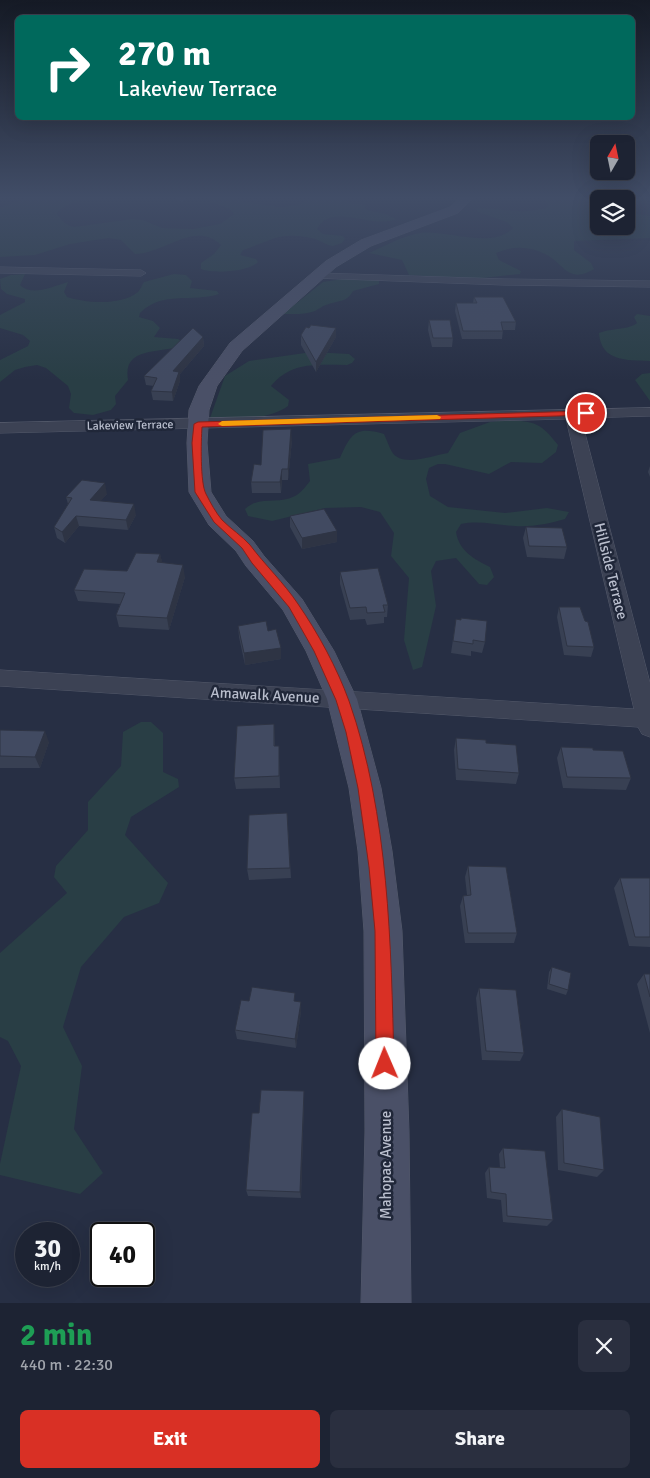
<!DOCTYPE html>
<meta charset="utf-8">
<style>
:root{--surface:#1d2333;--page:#2a2f3f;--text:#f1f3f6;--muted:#a0a4ac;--line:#3b404e;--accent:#d93025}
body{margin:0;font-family:Signika,sans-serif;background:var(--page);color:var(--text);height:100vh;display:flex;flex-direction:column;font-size:19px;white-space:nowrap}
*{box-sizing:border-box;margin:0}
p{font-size:16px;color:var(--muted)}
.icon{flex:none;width:28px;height:28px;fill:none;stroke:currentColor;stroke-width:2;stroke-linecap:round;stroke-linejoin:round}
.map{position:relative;height:1303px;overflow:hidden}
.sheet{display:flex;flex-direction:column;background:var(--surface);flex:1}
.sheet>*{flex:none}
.banner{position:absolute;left:15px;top:15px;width:620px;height:105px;border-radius:8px;box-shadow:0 5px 20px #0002,0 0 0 1px var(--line);background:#00695c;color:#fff;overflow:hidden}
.needle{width:32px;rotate:9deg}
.tools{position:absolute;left:590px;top:135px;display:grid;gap:10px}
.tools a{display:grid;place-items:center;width:45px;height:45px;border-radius:8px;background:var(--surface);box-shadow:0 5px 20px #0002,0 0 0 1px var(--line);font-size:25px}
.speed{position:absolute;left:15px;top:1222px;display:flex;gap:10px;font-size:25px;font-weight:700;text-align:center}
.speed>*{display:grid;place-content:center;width:65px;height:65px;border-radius:50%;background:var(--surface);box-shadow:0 5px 20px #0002,0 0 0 1px var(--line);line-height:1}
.speed small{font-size:12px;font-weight:400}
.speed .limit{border:2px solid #111;border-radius:8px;background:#fff;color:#111}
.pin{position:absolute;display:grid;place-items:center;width:42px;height:42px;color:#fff;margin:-21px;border:2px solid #fff;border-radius:50%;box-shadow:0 1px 5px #0007}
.me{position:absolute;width:55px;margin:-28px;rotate:359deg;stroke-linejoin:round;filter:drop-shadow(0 0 4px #0008)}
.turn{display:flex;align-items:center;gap:18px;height:105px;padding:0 20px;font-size:22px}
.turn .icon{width:65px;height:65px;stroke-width:2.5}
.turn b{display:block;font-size:35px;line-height:42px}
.round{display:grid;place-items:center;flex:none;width:52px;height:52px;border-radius:8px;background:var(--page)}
.headline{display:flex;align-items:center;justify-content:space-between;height:85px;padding:0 20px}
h1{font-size:30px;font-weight:800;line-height:38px;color:#1e9e55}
.primary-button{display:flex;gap:10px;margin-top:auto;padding:10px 20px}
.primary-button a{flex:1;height:58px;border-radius:8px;background:var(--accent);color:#fff;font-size:20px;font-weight:800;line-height:58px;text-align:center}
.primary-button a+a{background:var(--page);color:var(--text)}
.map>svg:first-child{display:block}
.green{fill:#293e45}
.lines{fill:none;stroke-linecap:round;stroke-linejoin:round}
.street-casing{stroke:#545a6b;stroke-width:1}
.secondary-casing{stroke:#545a6b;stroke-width:1}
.street{fill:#3c4254;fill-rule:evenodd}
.secondary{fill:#4a5067;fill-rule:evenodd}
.wall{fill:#384053}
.shaded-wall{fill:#2e3444}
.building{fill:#414a61;stroke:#2e3444}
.route{fill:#d93025;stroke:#8d1f18}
.slow{fill:#f59e0b}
.labels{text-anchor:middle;stroke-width:5;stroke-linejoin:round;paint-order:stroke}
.far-street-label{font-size:12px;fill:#b9becd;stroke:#202739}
.street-label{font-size:15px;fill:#b9becd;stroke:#202739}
</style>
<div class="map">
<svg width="650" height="1303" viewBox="0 0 650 1303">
<rect width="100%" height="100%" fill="#272f44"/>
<path class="green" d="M 25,198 L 107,198 C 94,199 63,201 57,214 C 62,221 66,225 74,227 L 132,219 L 143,220 L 162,228 L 194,229 L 220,224 L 234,214 L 230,209 L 208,201 L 206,198 L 236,198 L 244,202 L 280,207 L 298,205 L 311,198 L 346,198 L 350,203 L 366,205 L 365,208 L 367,210 L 386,214 L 396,219 C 373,230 331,201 317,229 L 323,234 L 343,236 L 345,239 L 342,243 L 333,246 C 325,245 319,239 311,238 C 280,231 270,241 243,250 L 240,255 L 256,259 L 258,262 C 249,272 213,274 201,269 L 201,263 L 214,254 L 221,245 C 195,220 164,254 135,254 L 121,240 L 108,238 L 70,244 L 35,255 L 0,257 L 0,208 Z
M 541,198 L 612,198 L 599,199 L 599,226 L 626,226 L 626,212 L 650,216 L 650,238 L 574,241 L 574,250 L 591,263 L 594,269 C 568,285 564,263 545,254 C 529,246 512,246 496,253 L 499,260 L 521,271 L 520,274 L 474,279 L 409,275 L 402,260 L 369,253 C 385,246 402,236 420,233 C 446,229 491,250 513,228 L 507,222 L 478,212 L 477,208 C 501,208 525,216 548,207 L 548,203 Z
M 25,274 L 20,285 C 32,297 54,286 68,282 L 64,292 L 67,297 C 85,303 121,306 138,292 C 140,290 142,285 144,282 L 174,274 L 186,275 L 192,281 L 190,288 L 217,291 L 219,294 C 192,303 163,290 140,313 L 139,317 L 153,321 L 160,328 L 154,337 L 178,339 L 185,344 C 164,355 122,344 128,380 L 115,396 L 116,404 L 111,410 L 93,415 L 74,413 L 69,408 L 71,394 L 68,386 L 46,368 L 37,365 L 25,367 L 15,370 L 0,382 L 0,360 L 28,346 L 30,341 L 23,335 L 0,328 L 0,315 L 25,302 L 25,299 L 7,294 L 1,289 L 0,279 L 11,275 Z
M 348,278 L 379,280 L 379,284 L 353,291 C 347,303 338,300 326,305 C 322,306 319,309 315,311 C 305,315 293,314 283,314 L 323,282 Z
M 637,314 L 650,316 L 650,361 C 627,360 601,362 599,333 C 611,328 629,330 637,323 L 634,317 Z
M 312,352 L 349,354 L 355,359 L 352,363 L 347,365 C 318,365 291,361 271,386 L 289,400 L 288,406 C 267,421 235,419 210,418 L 225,376 L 249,361 Z
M 650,373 L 650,401 L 635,380 L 642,374 Z
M 507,420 C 535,422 540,422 558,445 L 556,452 L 542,463 L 511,462 L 489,474 L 445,464 L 438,464 L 429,468 L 426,479 L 430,496 L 448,507 L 505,513 L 547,508 L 569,512 L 565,519 C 548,524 532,527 515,526 C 496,525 479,520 461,524 L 456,532 C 459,551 474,559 490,567 L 494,577 L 487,585 L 479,584 L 456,558 L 436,561 L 431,571 L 436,606 L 422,667 L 413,670 L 404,640 L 409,578 L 391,556 L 394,533 L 380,512 L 361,507 L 325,508 L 272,521 L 248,516 L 245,509 C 260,495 278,505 295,496 C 301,493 306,486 310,481 L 308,464 L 340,458 C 351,433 356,426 384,434 C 387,440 389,447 392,452 C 402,468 434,455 448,453 L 460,433 L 490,422 Z
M 141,722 L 151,722 L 163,733 L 163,772 L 178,779 L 179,787 L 131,817 L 125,835 L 168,883 L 159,903 L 124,917 L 81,967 L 63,1027 L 82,1066 L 74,1129 L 103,1173 L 80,1194 L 0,1175 L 0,1164 L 21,1066 L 8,1041 L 0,1037 L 0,953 L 67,893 L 54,877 L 56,866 L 88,830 L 88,802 L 121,766 L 123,732 Z"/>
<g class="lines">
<g class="street-casing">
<path id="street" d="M 177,198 L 186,198 L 182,201 Z
M 0,267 L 141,270 L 146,273 L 141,276 L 0,273 Z
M 318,273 L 504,279 L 650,281 L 650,287 L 504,285 L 314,278 L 312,276 L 314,274 Z
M 650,408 L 650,416 L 581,418 L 650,683 L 650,737 L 642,734 L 638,727 L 0,686 L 0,670 L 634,709 L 566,419 L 0,433 L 0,423 Z"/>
</g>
<g class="secondary-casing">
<path id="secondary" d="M 460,198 L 473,198 L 458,213 L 371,246 L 336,267 L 242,351 L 217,386 L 209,410 L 207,443 L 211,492 L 226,516 L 253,541 L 264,556 L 302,599 L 334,651 L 357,699 L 381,788 L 392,851 L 402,931 L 409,1132 L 411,1303 L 361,1303 L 365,1132 L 364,931 L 358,851 L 349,788 L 327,699 L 306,651 L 283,610 L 246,566 L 236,551 L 209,525 L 189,492 L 187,443 L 189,410 L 199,386 L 230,343 L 326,261 L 361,240 L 450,207 Z"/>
</g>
<use href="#street" class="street"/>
<use href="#secondary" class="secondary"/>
</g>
<path class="wall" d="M 474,297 L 516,322 L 515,330 L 503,330 L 502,339 L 462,339 L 455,311 L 456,303 L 473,303 Z
M 429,320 L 453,338 L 452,347 L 432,347 L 428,330 Z
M 309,328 L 336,328 L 336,337 L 316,372 L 301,345 L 301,335 Z
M 203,337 L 204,346 L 180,374 L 180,381 L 173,401 L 153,400 L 151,391 L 154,386 L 146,385 L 144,376 Z
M 292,440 L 288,480 L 282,480 L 281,493 L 252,493 L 251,482 L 261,465 Z
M 650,466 L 650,477 L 648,472 Z
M 107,494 L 100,501 L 136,515 L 128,530 L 79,526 L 65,543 L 57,538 L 54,527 L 68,504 L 66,497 Z
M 290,516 L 337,542 L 302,549 L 290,527 Z
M 526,527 L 567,547 L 564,559 L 527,557 L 523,538 Z
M 160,554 L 162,563 L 185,577 L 169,630 L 119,627 L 116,615 L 120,604 L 78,601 L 74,590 L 127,571 Z
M 340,572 L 388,605 L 387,617 L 384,617 L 384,623 L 367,625 L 365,619 L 350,620 L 340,584 Z
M 559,607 L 585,621 L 594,647 L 591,657 L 564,655 L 557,617 Z
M 456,619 L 485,642 L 482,653 L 471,651 L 471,656 L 451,653 Z
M 238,626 L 268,631 L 281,648 L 281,659 L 245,665 L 239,637 Z
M 274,724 L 275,746 L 279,757 L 280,788 L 236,789 L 234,778 Z
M 0,730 L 49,742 L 40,768 L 0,768 Z
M 456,738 L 486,743 L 519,773 L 516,784 L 456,780 L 454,750 Z
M 561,747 L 593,750 L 631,778 L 626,790 L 563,788 L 557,758 Z
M 287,813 L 291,878 L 249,880 L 247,869 Z
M 468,866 L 517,933 L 514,943 L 465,943 L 460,906 L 463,896 L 467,895 L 465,877 Z
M 620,878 L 650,878 L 650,947 L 629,946 L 614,888 Z
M 552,967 L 568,990 L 566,995 L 547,989 L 549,972 Z
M 644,974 L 650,974 L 650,1033 L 637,984 Z
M 479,988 L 524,1053 L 520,1061 L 482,1060 L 476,998 Z
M 249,1001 L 301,1011 L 296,1048 L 237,1039 L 235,1030 Z
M 304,1091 L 304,1099 L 301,1198 L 248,1196 L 246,1190 L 259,1113 Z
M 562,1109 L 604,1170 L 597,1177 L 558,1170 L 556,1117 Z
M 503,1148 L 553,1220 L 547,1226 L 503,1222 L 501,1200 L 487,1198 L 485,1173 L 489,1167 L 500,1168 L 499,1154 Z"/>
<path class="shaded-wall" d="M 336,328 L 336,337 L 316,372 L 316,362 Z
M 203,337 L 204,346 L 180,374 L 180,381 L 173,401 L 172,392 L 173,371 Z
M 291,429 L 292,440 L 288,480 L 288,469 Z
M 282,469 L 282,480 L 281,493 L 280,482 Z
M 105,483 L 107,494 L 92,511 L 90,500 Z
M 134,504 L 136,515 L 128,530 L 126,520 Z
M 76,516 L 79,526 L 65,543 L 62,532 Z
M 337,531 L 337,542 L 302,549 L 302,538 Z
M 160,554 L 163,565 L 157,562 Z
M 183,565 L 185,577 L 169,630 L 167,618 Z
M 281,648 L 281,659 L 245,665 L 244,653 Z
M 45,731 L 49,742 L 40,768 L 35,757 Z
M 301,1002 L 301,1011 L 296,1048 L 295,1039 Z
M 304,1091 L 304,1099 L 301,1198 L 300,1192 Z"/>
<path class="building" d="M 474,297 L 503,297 L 516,322 L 501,322 L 503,331 L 463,331 L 456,303 L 477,303 Z
M 429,320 L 450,320 L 453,338 L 433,338 Z
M 311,325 L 336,328 L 316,362 L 301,335 L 306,327 L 309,328 Z
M 193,328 L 203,337 L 173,371 L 179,372 L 172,392 L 151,391 L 157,378 L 144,376 Z
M 291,429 L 288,469 L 282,469 L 280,482 L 251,482 L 254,464 L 261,465 L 263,430 Z
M 82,480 L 105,483 L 90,500 L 134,504 L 126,520 L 76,516 L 62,532 L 54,527 L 72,498 L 66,497 Z
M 324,509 L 337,531 L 302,538 L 290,516 Z
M 526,527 L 562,528 L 567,547 L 529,546 Z
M 136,553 L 160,554 L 157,562 L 183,565 L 167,618 L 116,615 L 125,593 L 74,590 L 84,569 L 127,571 Z
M 378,568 L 388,605 L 383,605 L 385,612 L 367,613 L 366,607 L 350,608 L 340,572 Z
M 559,607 L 580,607 L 585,621 L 588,622 L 594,647 L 567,646 Z
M 461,618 L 487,621 L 485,642 L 473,640 L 473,644 L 453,641 L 456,619 L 461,620 Z
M 266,621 L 268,631 L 276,629 L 281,648 L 244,653 L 238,626 Z
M 274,724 L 274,746 L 279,746 L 279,776 L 234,778 L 237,726 Z
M 0,730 L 45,731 L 35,757 L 0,756 Z
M 456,738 L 486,740 L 486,743 L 516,745 L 519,773 L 458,769 Z
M 561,747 L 593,748 L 593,750 L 623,751 L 631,778 L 567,777 Z
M 287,813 L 290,868 L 247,869 L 249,815 Z
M 468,866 L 506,867 L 517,933 L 468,933 L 463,896 L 471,895 Z
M 620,878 L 650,878 L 650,937 L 635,937 Z
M 552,967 L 571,973 L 568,990 L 549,984 Z
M 644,974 L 650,974 L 650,997 Z
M 252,987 L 295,993 L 294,1001 L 301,1002 L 295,1039 L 235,1030 L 241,1000 L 249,1001 Z
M 479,988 L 516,990 L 524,1053 L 486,1051 Z
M 261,1090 L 304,1091 L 300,1192 L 246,1190 L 252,1113 L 259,1113 Z
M 562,1109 L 600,1117 L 604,1170 L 564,1163 Z
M 503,1148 L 545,1151 L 553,1220 L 507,1216 L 506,1194 L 491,1192 L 489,1167 L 505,1168 Z"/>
<linearGradient id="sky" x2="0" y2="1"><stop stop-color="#151a25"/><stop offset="0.52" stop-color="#414d67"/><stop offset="1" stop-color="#414d67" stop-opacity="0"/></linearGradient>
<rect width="650" height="380" fill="url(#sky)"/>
<path class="route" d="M 586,411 L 590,413 L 589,415 L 202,427 C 201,441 200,483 206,494 C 210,502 216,513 222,520 C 231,529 242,536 250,545 C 265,565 284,583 298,604 C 318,633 337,668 349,701 C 389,815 391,944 394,1064 L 391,1070 L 385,1072 L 379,1070 L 376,1064 L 375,931 L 369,867 L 358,788 L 346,732 L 336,700 L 314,651 L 289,607 L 252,563 L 242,548 L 214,522 L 195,492 L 192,443 L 194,424 L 198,422 Z"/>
<path class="slow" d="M 437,415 L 441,417 L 440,419 L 222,426 L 218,424 L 222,421 Z"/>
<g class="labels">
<g class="far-street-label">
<text transform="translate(130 425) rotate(-1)" y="4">Lakeview Terrace</text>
</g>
<g class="street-label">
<text transform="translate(611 571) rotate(76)" y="5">Hillside Terrace</text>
<text transform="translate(265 695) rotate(3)" y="5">Amawalk Avenue</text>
<text transform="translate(386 1165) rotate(-90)" y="5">Mahopac Avenue</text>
</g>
</g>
</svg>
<div class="tools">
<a><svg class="needle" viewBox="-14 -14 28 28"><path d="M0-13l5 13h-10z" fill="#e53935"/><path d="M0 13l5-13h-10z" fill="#a0a4ac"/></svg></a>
<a><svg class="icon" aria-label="layers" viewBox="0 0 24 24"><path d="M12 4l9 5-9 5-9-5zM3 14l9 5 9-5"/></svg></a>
</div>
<div class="speed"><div>30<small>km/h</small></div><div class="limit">40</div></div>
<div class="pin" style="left:586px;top:413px;background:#d93025"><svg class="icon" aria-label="arrive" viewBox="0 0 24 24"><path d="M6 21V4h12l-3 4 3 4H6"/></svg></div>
<svg class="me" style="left:385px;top:1064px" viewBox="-20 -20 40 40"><circle r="19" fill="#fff"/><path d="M0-13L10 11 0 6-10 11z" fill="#d93025"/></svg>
<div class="banner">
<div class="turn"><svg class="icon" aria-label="right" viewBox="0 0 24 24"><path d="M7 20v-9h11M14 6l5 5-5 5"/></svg><div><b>270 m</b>Lakeview Terrace</div></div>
</div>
</div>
<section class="sheet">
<div class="headline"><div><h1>2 min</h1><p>440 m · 22:30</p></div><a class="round"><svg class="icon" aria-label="close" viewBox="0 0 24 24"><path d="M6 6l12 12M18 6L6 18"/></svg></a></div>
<div class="primary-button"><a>Exit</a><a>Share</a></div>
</section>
